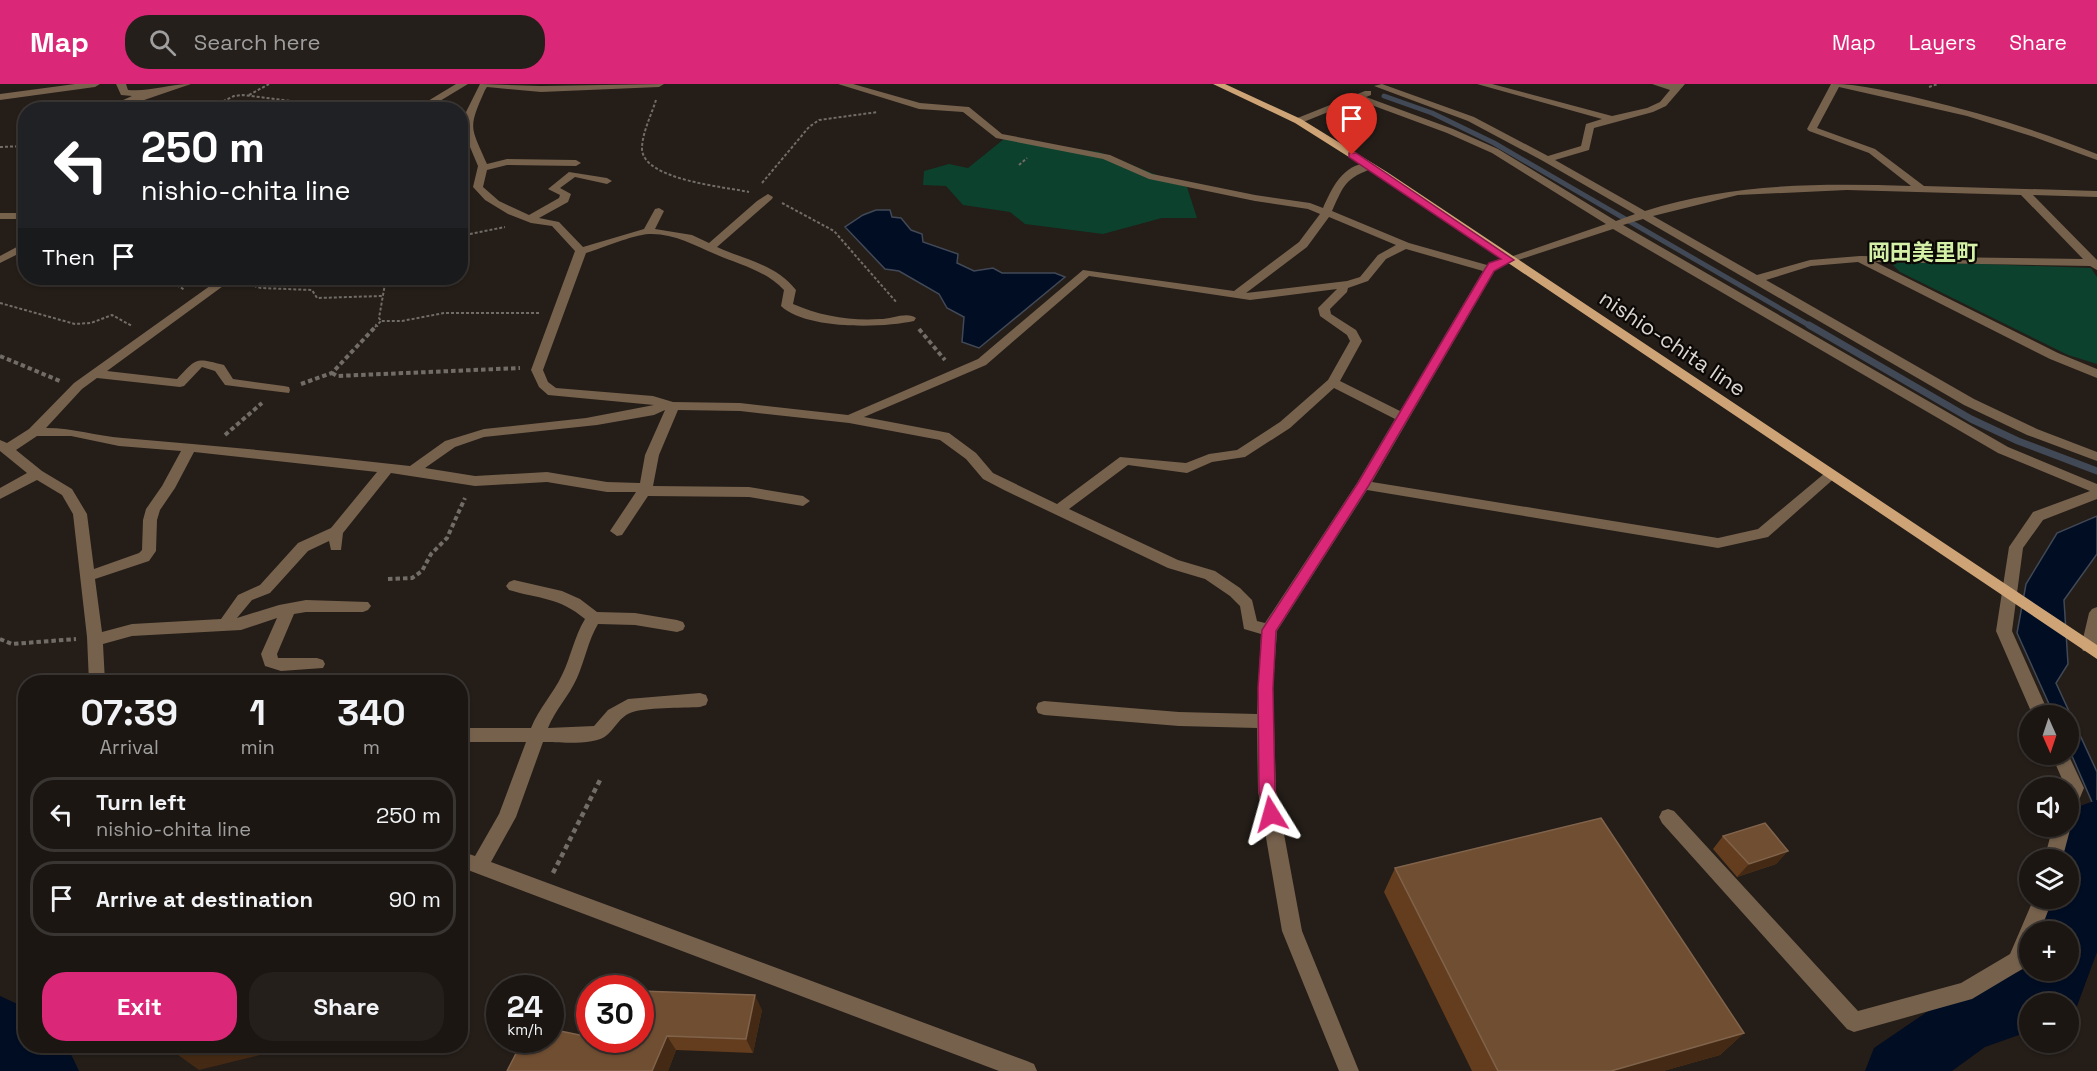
<!DOCTYPE html>
<meta charset="utf-8">
<style>
:root{--surface:#1b1612;--page:#241f1b;--text:#f1f3f6;--muted:#a09f9f;--line:#393532;--accent:#db2777}
body{margin:0;font-family:"Space Grotesk","Noto Sans JP",sans-serif;background:var(--page);color:var(--text);height:100vh;display:flex;flex-direction:column;font-size:22px;white-space:nowrap}
*{box-sizing:border-box;margin:0}
p{font-size:20px;color:var(--muted)}
.icon{flex:none;width:33px;height:33px;fill:none;stroke:currentColor;stroke-width:2;stroke-linecap:round;stroke-linejoin:round}
.map{position:relative;flex:1;overflow:hidden}
.sheet{position:absolute;left:18px;top:591px;width:450px;height:378px;display:flex;flex-direction:column;background:var(--surface);border-radius:24px;box-shadow:0 2px 4px #0004,0 0 0 2px var(--line)}
.sheet>*{flex:none}
.hud{position:absolute;left:18px;top:18px;width:450px;height:183px;border-radius:24px;box-shadow:0 2px 4px #0004,0 0 0 2px var(--line);background:#202124;color:#fff;overflow:hidden}
.needle{width:39px;rotate:177deg}
.buttons{position:absolute;left:2019px;top:621px;display:grid;gap:12px}
.buttons a{display:grid;place-items:center;width:60px;height:60px;border-radius:50%;background:var(--surface);box-shadow:0 2px 4px #0004,0 0 0 2px var(--line);font-size:30px}
.speed{position:absolute;left:486px;top:891px;display:flex;gap:12px;font-size:30px;font-weight:700;text-align:center}
.speed>*{display:grid;place-content:center;width:78px;height:78px;border-radius:50%;background:var(--surface);box-shadow:0 2px 4px #0004,0 0 0 2px var(--line);line-height:1}
.speed small{font-size:15px;font-weight:400}
.speed .limit{border:9px solid #d22;background:#fff;color:#111}
.pin{position:absolute;display:grid;place-items:center;width:51px;height:51px;color:#fff;margin:-62px -26px;border-radius:50% 50% 50% 0;rotate:-45deg;box-shadow:0 0 6px #0007}
.pin .icon{rotate:45deg}
.me{position:absolute;width:66px;margin:-33px;rotate:352deg;stroke-linejoin:round;filter:drop-shadow(0 0 4px #0008)}
.turn{display:flex;align-items:center;gap:21px;height:126px;padding:0 24px;font-size:27px}
.turn .icon{width:78px;height:78px;stroke-width:2.5}
.turn b{display:block;font-size:42px;line-height:51px}
.then{display:flex;align-items:center;height:57px;padding:0 24px;background:#0003;gap:12px;font-size:22px}
.eta{display:flex;justify-content:space-evenly;align-items:center;height:102px;text-align:center}
.eta b{font-size:36px;font-weight:600;line-height:42px}
.action{display:flex;gap:12px;margin-top:auto;padding:12px 24px}
.action a{flex:1;height:69px;border-radius:24px;background:var(--accent);color:#fff;font-size:24px;font-weight:600;line-height:69px;text-align:center}
.action a+a{background:var(--page);color:var(--text)}
ul{padding:0;list-style:none}
li{display:flex;align-items:center;gap:18px;height:75px;margin:0 12px 9px;padding:0 12px;border:3px solid var(--line);border-radius:24px}
li div{flex:1}
li b{display:block;font-size:22px}
li em{font-style:normal}
header{display:flex;align-items:center;gap:36px;box-sizing:border-box;height:84px;padding:0 30px;background:var(--accent);color:#fff}
header strong{font-size:28px}
nav{display:flex;gap:33px;margin-inline-start:auto;font-size:21px}
.search{width:420px;height:54px;background:var(--page);display:flex;align-items:center;gap:15px;box-sizing:border-box;padding:0 21px;border-radius:24px;color:var(--muted);font-size:22px}
.map>svg:first-child{display:block}
.green{fill:#0c412d}
.water{fill:#000d23;stroke:#414957;stroke-width:1.5}
.lines{fill:none;stroke-linecap:round;stroke-linejoin:round}
.stream-far1{stroke:#414957;stroke-width:5}
.stream{stroke:#414957;stroke-width:7}
.river{fill:#000d23;fill-rule:evenodd}
.path-far2{stroke:#726c67;stroke-width:2;stroke-dasharray:3 2;stroke-linecap:butt}
.path-far1{stroke:#726c67;stroke-width:4;stroke-dasharray:4.5 3;stroke-linecap:butt}
.path{stroke:#726c67;stroke-width:4.5;stroke-dasharray:5 4;stroke-linecap:butt}
.minor{fill:#75614c;fill-rule:evenodd}
.major{fill:#cea477;fill-rule:evenodd}
.wall{fill:#633d1e}
.shaded-wall{fill:#442a14}
.building{fill:#704e32;stroke:#80634b;stroke-width:1.5}
.route{fill:#db2777;stroke:#8e194d;stroke-width:1.5}
.labels{text-anchor:middle;stroke-width:4.5;stroke-linejoin:round;paint-order:stroke}
.far-quarter-label{font-size:22px;font-weight:bold;fill:#d3f0a6;stroke:#0b0806}
.street-label{font-size:22px;fill:#dad5d1;stroke:#0b0806}
</style>
<header>
<strong>Map</strong>
<div class="search"><svg class="icon" aria-label="search" viewBox="0 0 24 24"><circle cx="10" cy="10" r="6"/><path d="M15 15l6 6"/></svg>Search here</div>
<nav><a>Map</a><a>Layers</a><a>Share</a></nav>
</header>
<div class="map">
<svg width="2097" height="987" viewBox="0 0 2097 987">
<rect width="100%" height="100%" fill="#241d18"/>
<path class="green" d="M 1004,55 L 1099,68 L 1187,103 L 1197,134 L 1162,134 L 1103,150 L 1025,140 L 1010,128 L 963,121 L 946,102 L 923,101 L 924,87 L 949,80 L 968,84 Z
M 1903,177 L 2091,184 L 2097,193 L 2097,280 L 2068,271 L 1900,188 L 1893,181 Z"/>
<path class="water" d="M 876,126 L 890,126 L 892,133 L 901,134 L 911,146 L 922,150 L 923,158 L 958,170 L 957,179 L 974,187 L 993,184 L 1002,189 L 1055,189 L 1065,193 L 979,264 L 962,258 L 964,233 L 947,224 L 939,210 L 899,187 L 885,185 L 845,143 L 863,131 Z
M 2097,432 L 2097,470 L 2064,516 L 2068,580 L 2056,599 L 2097,688 L 2097,719 L 2092,718 L 2069,665 L 2068,632 L 2054,631 L 2017,549 L 2026,500 L 2057,449 Z"/>
<g class="lines">
<path class="stream-far1" d="M 1384,12 L 1432,29 L 1494,59 L 1812,243"/>
<path class="stream" d="M 1809,241 L 1971,335 L 2018,357 L 2097,387"/>
<path class="river" d="M 2097,716 L 2097,868 L 2077,922 L 2068,927 L 2068,920 L 2030,920 L 2030,947 L 1985,963 L 1952,987 L 1865,987 L 1874,964 L 1946,915 L 1999,897 L 2030,882 L 2030,886 L 2068,886 L 2068,848 L 2042,848 L 2044,814 L 2068,814 L 2068,776 L 2055,776 L 2077,723 Z
M 0,912 L 26,924 L 26,962 L 67,962 L 79,987 L 0,987 Z"/>
<path class="path-far2" d="M 1929,3 L 1938,0
M 249,11 L 269,0
M 656,16 C 651,32 642,49 642,65 C 643,96 726,103 749,108
M 378,23 L 406,17
M 205,26 L 234,12 L 243,11 L 347,24
M 0,63 L 26,62
M 1019,81 L 1027,74
M 762,99 L 809,43 L 819,36 L 878,28
M 782,119 L 834,147 L 897,219
M 460,152 L 505,143
M 170,194 L 173,199 L 185,206
M 386,194 L 379,234 L 381,237 L 402,237 L 444,229 L 539,229
M 244,199 L 261,204 L 312,206 L 317,214 L 382,212
M 0,219 L 75,240 L 91,239 L 112,231 L 132,242
M 375,243 L 381,237"/>
<path class="path-far1" d="M 919,245 L 945,276
M 0,272 L 60,297
M 332,289 L 337,292 L 520,284
M 301,300 L 332,289 L 377,241
M 225,351 L 262,319
M 388,495 L 412,494 L 422,487 L 431,470 L 447,454 L 465,414
M 0,555 L 12,560 L 76,555"/>
<path class="path" d="M 553,789 L 600,696"/>
<path class="minor" d="M 75,0 L 100,0 L 95,3 L 0,16 L 0,10 Z
M 116,0 L 126,0 L 128,6 C 150,8 168,0 191,0 L 115,26 L 101,26 L 132,12 L 121,11 Z
M 456,0 L 468,0 L 425,26 L 413,26 Z
M 480,0 L 541,2 L 664,0 L 659,3 L 541,8 L 487,3 L 485,6 C 468,45 470,41 487,80 L 507,75 L 576,76 L 581,79 L 576,82 L 507,81 L 487,86 L 483,103 L 499,117 L 529,131 L 559,114 L 560,111 L 548,105 L 569,88 L 607,94 L 612,97 L 607,100 L 575,93 L 560,104 L 571,110 L 568,118 L 539,134 L 559,138 L 583,163 L 644,145 L 655,125 L 659,124 L 664,127 L 655,145 L 692,151 L 709,159 L 757,117 L 768,110 L 773,113 L 772,115 L 717,163 C 745,176 776,180 796,206 L 793,220 C 820,232 851,237 880,235 C 891,235 908,227 916,234 L 914,237 C 883,244 806,246 781,222 L 784,206 C 765,186 740,181 715,170 C 694,161 673,149 649,150 C 632,151 603,164 586,169 L 543,286 L 548,298 L 556,304 L 653,312 L 673,318 L 740,319 L 848,331 L 978,275 L 1083,186 L 1234,207 L 1299,158 L 1320,130 L 1308,125 L 1255,117 L 1149,95 L 1103,75 L 996,54 L 963,28 L 919,25 L 838,0 L 853,0 L 920,19 L 969,23 L 1002,50 L 1110,71 L 1152,90 L 1255,111 L 1310,119 L 1323,124 C 1333,102 1345,76 1374,80 L 1374,84 C 1345,94 1344,101 1332,127 L 1409,159 L 1487,181 L 1606,140 L 1492,69 L 1447,49 L 1358,16 L 1301,39 L 1295,39 L 1295,35 L 1365,7 L 1371,7 L 1371,11 L 1366,13 L 1453,45 L 1498,65 L 1616,137 L 1635,130 L 1543,77 L 1468,37 L 1374,2 L 1382,0 L 1474,33 L 1548,72 L 1581,62 L 1586,40 L 1602,35 L 1477,0 L 1492,0 L 1612,32 L 1647,24 L 1660,18 L 1670,6 L 1652,0 L 1685,0 L 1666,22 L 1653,28 L 1594,44 L 1589,66 L 1555,76 L 1645,127 C 1731,99 1821,99 1911,102 L 1869,69 L 1809,47 L 1807,45 L 1831,0 C 1862,0 1892,8 1922,15 C 1981,29 2040,47 2097,70 L 2097,76 L 2031,52 L 1967,32 L 1839,3 L 1817,44 L 1875,65 L 1924,102 L 2097,107 L 2097,113 L 2033,111 L 2097,176 L 2097,186 L 2090,182 L 1875,178 L 2058,269 L 2097,285 L 2097,294 L 2050,275 L 1858,178 L 1811,182 L 1766,196 L 1974,315 L 2037,345 L 2097,368 L 2097,377 L 2027,351 L 1964,321 L 1643,135 L 1623,141 L 2008,363 L 2097,400 L 2097,415 L 2043,436 L 2023,464 L 2012,547 L 2050,632 L 2033,632 L 1996,547 L 2009,463 L 2033,428 L 2090,407 L 1998,369 L 1613,145 L 1497,183 L 1372,398 L 1718,454 L 1758,445 L 1825,389 L 1835,389 L 1837,392 L 1768,453 L 1718,464 L 1367,406 L 1277,547 L 1273,604 L 1276,707 L 1302,847 L 1359,987 L 1339,987 L 1282,847 L 1258,707 L 1257,644 L 1179,642 L 1044,631 L 1038,629 L 1036,624 L 1038,619 L 1044,617 L 1179,628 L 1257,630 L 1261,550 L 1244,545 L 1240,522 L 1230,512 L 1205,495 L 1168,484 L 1004,406 L 983,395 L 966,375 L 940,356 L 849,339 L 740,327 L 678,326 L 659,371 L 653,402 L 749,403 L 803,412 L 810,417 L 803,422 L 749,413 L 648,412 L 622,451 L 617,452 L 610,447 L 636,408 L 607,408 L 547,398 L 475,402 L 391,389 L 343,449 L 341,466 L 331,466 L 329,457 L 308,467 L 270,509 L 252,516 L 237,534 L 279,521 L 306,516 L 368,518 L 371,522 L 368,526 L 363,528 L 306,528 L 294,530 L 277,570 L 278,574 L 317,574 L 323,576 L 325,580 L 323,584 L 281,587 L 265,582 L 261,570 L 277,534 L 241,546 L 132,552 L 103,560 L 105,598 L 89,598 L 87,553 L 73,430 L 62,411 L 37,396 L 0,415 L 0,404 L 27,389 L 0,367 L 0,356 L 7,359 L 29,345 L 74,299 L 221,194 L 234,194 L 107,287 L 177,295 C 198,273 195,274 224,281 L 233,295 L 284,302 L 289,303 L 290,306 L 289,309 L 225,301 L 215,287 L 202,283 L 184,302 L 180,303 L 97,294 L 82,305 L 46,344 C 75,344 95,352 123,354 C 219,362 314,371 410,382 L 445,357 L 484,345 L 586,334 L 654,321 L 548,311 L 539,303 L 531,286 L 575,167 L 552,142 L 531,139 L 508,130 L 485,116 L 473,103 L 478,82 L 462,44 L 463,34 ZM 1847,106 L 2021,111 L 2083,175 L 1860,172 L 1810,176 L 1757,191 L 1653,132 L 1738,111 ZM 1329,133 L 1396,161 L 1378,171 L 1360,193 L 1347,197 L 1246,209 L 1307,163 ZM 1406,165 L 1483,187 L 1400,327 L 1340,297 L 1362,257 L 1356,246 L 1331,230 L 1330,225 L 1347,208 L 1348,204 L 1368,197 L 1386,175 ZM 1089,192 L 1250,216 L 1337,205 L 1318,224 L 1320,232 L 1347,251 L 1350,257 L 1328,296 L 1280,338 L 1237,366 L 1209,370 L 1186,379 L 1120,373 L 1057,420 L 993,389 L 976,369 L 949,349 L 864,333 L 986,281 ZM 1334,304 L 1395,335 L 1357,399 L 1265,539 L 1257,537 L 1252,516 L 1240,504 L 1215,487 L 1178,476 L 1069,425 L 1128,381 L 1187,389 L 1212,378 L 1245,373 L 1290,344 ZM 665,326 L 645,371 L 640,399 L 607,398 L 547,388 L 475,392 L 425,384 L 455,363 L 484,353 L 597,341 L 654,331 ZM 37,352 L 71,352 L 119,362 L 181,367 L 162,402 L 146,425 L 143,436 L 142,466 L 139,469 L 94,485 L 87,430 L 72,405 L 42,387 L 16,366 ZM 194,368 L 377,388 L 331,444 L 298,459 L 260,501 L 238,511 L 221,535 L 132,540 L 102,548 L 95,495 L 149,477 L 156,467 L 157,436 L 160,426 L 175,404 Z
M 363,22 L 368,25 L 358,26 Z
M 0,129 L 26,129 L 26,135 L 0,135 Z
M 26,158 L 26,166 L 0,179 L 0,172 Z
M 514,496 L 562,507 L 580,515 L 597,528 L 635,529 L 677,536 L 683,538 L 685,542 L 683,546 L 677,548 L 635,541 L 598,540 C 588,557 585,576 577,594 C 569,612 555,626 548,644 L 594,642 L 608,626 L 628,615 L 700,609 L 706,611 L 708,616 L 706,621 L 700,623 C 683,624 644,623 630,629 C 620,633 615,644 607,651 C 595,662 559,658 543,658 L 516,733 L 491,778 L 1027,977 L 1034,980 L 1037,987 L 999,987 L 460,783 L 460,767 L 475,772 L 499,730 L 526,658 L 460,658 L 460,644 L 531,644 C 539,624 553,610 562,591 C 571,573 574,553 585,535 C 559,513 539,515 509,506 L 506,502 L 509,498 Z
M 2097,523 L 2097,563 L 2095,567 L 2083,567 L 2081,563 L 2089,529 L 2092,525 Z
M 2051,670 L 2068,670 L 2084,704 L 2074,728 L 2068,731 L 2068,704 L 2066,704 Z
M 1668,725 L 1674,727 L 1858,927 L 1961,899 L 2010,870 L 2034,814 L 2053,814 L 2040,848 L 2030,848 L 2030,871 L 2024,884 L 1972,915 L 1854,948 L 1847,945 L 1662,739 L 1659,733 L 1662,727 Z
M 2068,737 L 2071,742 L 2062,776 L 2044,776 L 2053,742 L 2068,742 Z"/>
<path class="major" d="M 1213,0 L 1225,0 L 1301,35 L 1387,88 L 2097,561 L 2097,575 L 1379,92 L 1295,39 Z"/>
</g>
<path class="wall" d="M 1723,752 L 1788,767 L 1776,780 L 1737,793 L 1713,765 Z
M 1395,784 L 1744,949 L 1720,971 L 1663,987 L 1472,987 L 1384,808 Z
M 762,926 L 753,969 L 676,966 L 668,987 L 507,987 L 610,958 Z"/>
<path class="shaded-wall" d="M 1788,767 L 1776,780 L 1737,793 L 1749,780 Z
M 755,911 L 762,926 L 753,969 L 746,955 Z
M 1744,949 L 1720,971 L 1663,987 L 1611,987 Z
M 667,952 L 676,966 L 668,987 L 652,987 Z
M 158,962 L 278,962 L 277,967 L 199,986 L 174,968 L 169,969 Z"/>
<path class="building" d="M 1601,734 L 1744,949 L 1611,987 L 1498,987 L 1395,784 Z
M 1765,739 L 1788,767 L 1749,780 L 1723,752 Z
M 640,907 L 755,911 L 746,955 L 667,952 L 652,987 L 507,987 L 523,956 L 550,956 L 550,945 L 590,953 L 590,956 L 600,956 L 610,958 L 611,956 L 640,956 Z
M 170,962 L 183,962 L 169,965 Z"/>
<path class="route" d="M 1349,69 L 1356,69 L 1514,176 L 1494,187 L 1369,401 L 1276,547 L 1273,604 L 1275,707 L 1279,730 L 1277,735 L 1271,737 L 1266,735 L 1259,707 L 1258,604 L 1262,546 L 1358,399 L 1485,185 L 1489,179 L 1501,175 L 1349,73 Z"/>
<g class="labels">
<g class="far-quarter-label">
<text x="1923" y="176">岡田美里町</text>
</g>
<g class="street-label">
<text transform="translate(1673 259) rotate(34)" y="8">nishio-chita line</text>
</g>
</g>
</svg>
<div class="buttons">
<a><svg class="needle" viewBox="-14 -14 28 28"><path d="M0-13l5 13h-10z" fill="#e53935"/><path d="M0 13l5-13h-10z" fill="#a09f9f"/></svg></a>
<a><svg class="icon" aria-label="sound" viewBox="0 0 24 24"><path d="M4 9h4l5-4v14l-5-4H4zM17 9q2 3 0 6"/></svg></a>
<a><svg class="icon" aria-label="layers" viewBox="0 0 24 24"><path d="M12 4l9 5-9 5-9-5zM3 14l9 5 9-5"/></svg></a>
<a>+</a>
<a>−</a>
</div>
<div class="speed"><div>24<small>km/h</small></div><div class="limit">30</div></div>
<div class="pin" style="left:1352px;top:71px;background:#d93025"><svg class="icon" aria-label="arrive" viewBox="0 0 24 24"><path d="M6 21V4h12l-3 4 3 4H6"/></svg></div>
<svg class="me" style="left:1271px;top:730px" viewBox="-20 -20 40 40"><path d="M0-17L14 15 0 8-14 15z" fill="#db2777" stroke="#fff" stroke-width="4"/></svg>
<div class="hud">
<div class="turn"><svg class="icon" aria-label="left" viewBox="0 0 24 24"><path d="M17 20v-9H6M10 6l-5 5 5 5"/></svg><div><b>250 m</b>nishio-chita line</div></div>
<div class="then">Then<svg class="icon" aria-label="arrive" viewBox="0 0 24 24"><path d="M6 21V4h12l-3 4 3 4H6"/></svg></div>
</div>
<section class="sheet">
<div class="eta">
<div><b>07:39</b><p>Arrival</p></div>
<div><b>1</b><p>min</p></div>
<div><b>340</b><p>m</p></div>
</div>
<ul>
<li><svg class="icon" aria-label="left" viewBox="0 0 24 24"><path d="M17 20v-9H6M10 6l-5 5 5 5"/></svg><div><b>Turn left</b><p>nishio-chita line</p></div><em>250 m</em></li>
<li><svg class="icon" aria-label="arrive" viewBox="0 0 24 24"><path d="M6 21V4h12l-3 4 3 4H6"/></svg><div><b>Arrive at destination</b></div><em>90 m</em></li>
</ul>
<div class="action"><a>Exit</a><a>Share</a></div>
</section>
</div>
